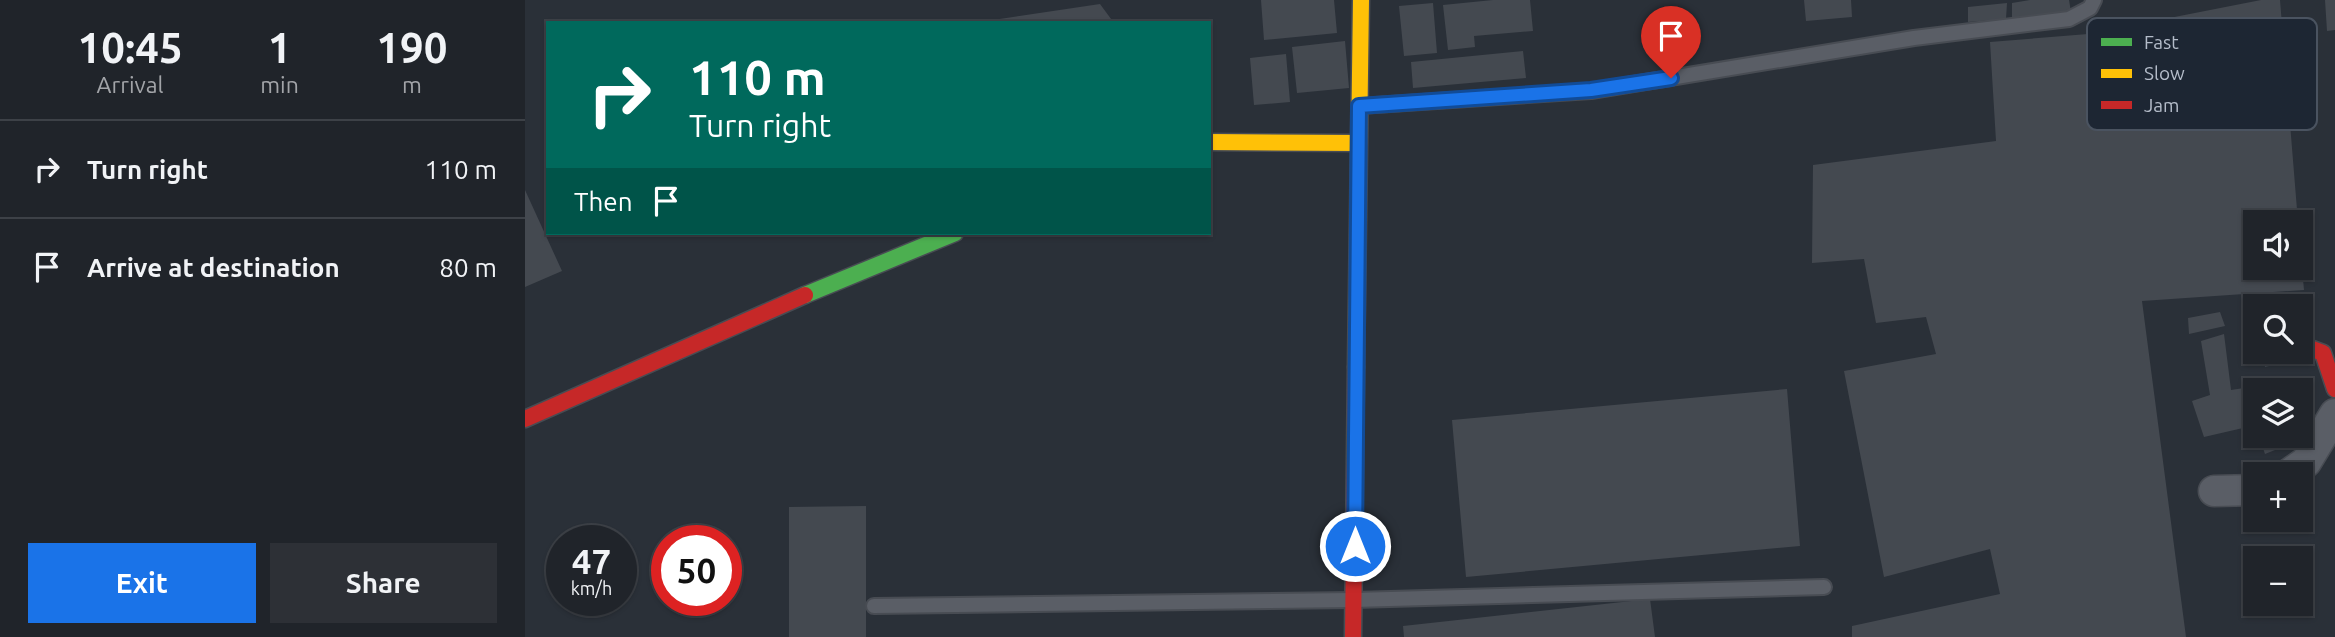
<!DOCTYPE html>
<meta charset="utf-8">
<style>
:root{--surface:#20242a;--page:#2d3036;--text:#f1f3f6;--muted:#a2a4a8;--line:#3d4147;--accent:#1a73e8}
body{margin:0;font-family:Ubuntu,sans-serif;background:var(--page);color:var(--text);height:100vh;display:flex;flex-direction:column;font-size:26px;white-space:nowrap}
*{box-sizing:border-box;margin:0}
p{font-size:23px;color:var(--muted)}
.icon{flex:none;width:38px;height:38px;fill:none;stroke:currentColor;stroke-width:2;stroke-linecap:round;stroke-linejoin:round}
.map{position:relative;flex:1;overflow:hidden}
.details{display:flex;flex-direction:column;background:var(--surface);width:525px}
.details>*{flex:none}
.guide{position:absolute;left:21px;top:21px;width:665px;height:214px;border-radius:0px;box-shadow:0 2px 5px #0004,0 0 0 2px var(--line);background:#00695c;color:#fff;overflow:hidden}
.buttons{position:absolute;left:1718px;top:210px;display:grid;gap:14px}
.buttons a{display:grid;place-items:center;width:70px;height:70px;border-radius:0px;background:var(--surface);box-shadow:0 2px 5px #0004,0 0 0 2px var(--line);font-size:35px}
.speed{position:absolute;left:21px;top:525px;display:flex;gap:14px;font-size:35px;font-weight:700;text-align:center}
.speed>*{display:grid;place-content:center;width:91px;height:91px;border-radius:50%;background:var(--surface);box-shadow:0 2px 5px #0004,0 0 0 2px var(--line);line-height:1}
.speed small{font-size:18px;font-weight:400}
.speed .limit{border:10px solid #d22;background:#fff;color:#111}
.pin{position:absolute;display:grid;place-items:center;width:60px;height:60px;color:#fff;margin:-72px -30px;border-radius:50% 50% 50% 0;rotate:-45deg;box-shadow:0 0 7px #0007}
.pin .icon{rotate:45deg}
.me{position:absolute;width:77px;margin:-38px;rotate:0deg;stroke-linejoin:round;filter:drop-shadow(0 0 5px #0008)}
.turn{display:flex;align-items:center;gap:24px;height:147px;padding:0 28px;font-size:32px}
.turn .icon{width:91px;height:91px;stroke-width:2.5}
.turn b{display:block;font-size:49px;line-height:60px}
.then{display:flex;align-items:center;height:66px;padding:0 28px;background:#0003;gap:14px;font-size:26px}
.eta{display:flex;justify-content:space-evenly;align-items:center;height:119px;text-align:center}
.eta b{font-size:42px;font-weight:700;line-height:49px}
.action{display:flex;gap:14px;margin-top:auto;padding:14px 28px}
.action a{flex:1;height:80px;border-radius:0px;background:var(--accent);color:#fff;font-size:28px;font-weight:700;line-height:80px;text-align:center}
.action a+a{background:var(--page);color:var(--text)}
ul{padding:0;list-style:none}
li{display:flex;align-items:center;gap:21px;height:98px;padding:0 28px;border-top:2px solid var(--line)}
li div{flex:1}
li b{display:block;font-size:26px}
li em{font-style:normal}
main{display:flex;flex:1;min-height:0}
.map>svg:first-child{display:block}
.building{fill:#444950}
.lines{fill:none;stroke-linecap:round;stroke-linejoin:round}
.lane-casing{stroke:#484c53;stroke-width:18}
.street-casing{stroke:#484c53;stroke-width:33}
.fast-casing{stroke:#484c53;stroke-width:19}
.slow-casing{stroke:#484c53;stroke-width:19}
.jam-casing{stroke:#484c53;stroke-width:19}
.lane{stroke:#5a5e66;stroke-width:14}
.street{stroke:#5a5e66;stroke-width:30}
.fast{stroke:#4caf50;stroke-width:16}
.slow{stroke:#ffc107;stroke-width:16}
.jam{stroke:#c62828;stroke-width:16}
.route-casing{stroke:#114b97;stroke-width:18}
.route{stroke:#1a73e8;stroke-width:12}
.key{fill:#1d2633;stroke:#4a5360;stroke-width:2}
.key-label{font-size:19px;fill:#b4bcc9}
</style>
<main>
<section class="details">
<div class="eta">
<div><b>10:45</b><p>Arrival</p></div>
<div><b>1</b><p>min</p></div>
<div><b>190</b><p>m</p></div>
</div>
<ul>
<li><svg class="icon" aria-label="right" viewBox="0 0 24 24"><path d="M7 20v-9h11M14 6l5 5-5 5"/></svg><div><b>Turn right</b></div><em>110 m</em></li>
<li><svg class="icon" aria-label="arrive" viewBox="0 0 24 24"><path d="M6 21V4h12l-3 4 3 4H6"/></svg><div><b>Arrive at destination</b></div><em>80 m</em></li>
</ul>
<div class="action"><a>Exit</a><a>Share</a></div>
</section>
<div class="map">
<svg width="1810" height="637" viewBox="0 0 1810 637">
<rect width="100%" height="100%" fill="#2a3038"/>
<path class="building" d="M 736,0 L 809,0 L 812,33 L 739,40 Z
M 968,0 L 1005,0 L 1008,31 L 949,36 L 950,47 L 923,50 L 918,5 Z
M 1279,0 L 1326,0 L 1327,17 L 1281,21 Z
M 1505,0 L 1544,0 L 1546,12 L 1487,18 L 1487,3 Z
M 1736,0 L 1755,0 L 1773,222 L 1731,222 L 1731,268 L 1777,268 L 1779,290 L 1617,301 L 1661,637 L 1327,637 L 1327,626 L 1475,594 L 1465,549 L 1359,577 L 1319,371 L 1411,354 L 1401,317 L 1351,323 L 1339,259 L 1287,263 L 1288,165 L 1471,141 L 1465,42 L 1563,34 Z
M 1800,0 L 1810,0 L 1810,30 L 1802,31 Z
M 908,3 L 912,53 L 879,56 L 874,6 Z
M 1482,3 L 1481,19 L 1443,22 L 1443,7 Z
M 575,4 L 589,23 L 461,23 L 461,21 Z
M 820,41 L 824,88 L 772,93 L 767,47 Z
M 998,51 L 1001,78 L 888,88 L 886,62 Z
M 761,54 L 765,102 L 729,105 L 725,58 Z
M 0,190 L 37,271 L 0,287 Z
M 1695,312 L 1700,326 L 1664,334 L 1663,318 Z
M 1699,334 L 1706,390 L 1765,381 L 1770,390 L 1731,390 L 1731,425 L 1679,437 L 1667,401 L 1685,395 L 1676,341 Z
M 1738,352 L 1757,352 L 1760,362 L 1740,367 Z
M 1262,389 L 1275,546 L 941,577 L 927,420 Z
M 1734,436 L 1757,436 L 1760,446 L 1740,454 Z
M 341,506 L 341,637 L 264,637 L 264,507 Z
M 1125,599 L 1130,637 L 879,637 L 878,626 Z"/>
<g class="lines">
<g class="lane-casing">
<path id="lane" d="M 835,106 L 1066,91 L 1389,38 L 1544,19 L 1565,8 L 1569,0
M 349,606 L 829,600 L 1299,587"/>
</g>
<g class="street-casing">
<path id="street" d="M 1764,474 L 1781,462 L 1810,414
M 1689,491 L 1731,490"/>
</g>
<g class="fast-casing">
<path id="fast" d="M 280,295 L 430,233"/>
</g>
<g class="slow-casing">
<path id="slow" d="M 684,142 L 832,143
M 831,367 L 836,0"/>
</g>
<g class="jam-casing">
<path id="jam" d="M 1776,325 L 1782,347 L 1798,353 L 1810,389
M 0,419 L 280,295
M 828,637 L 831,367"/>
</g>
<use href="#lane" class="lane"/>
<use href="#street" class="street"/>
<use href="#fast" class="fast"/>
<use href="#slow" class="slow"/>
<use href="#jam" class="jam"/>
</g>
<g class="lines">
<g class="route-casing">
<path id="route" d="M 830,546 L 834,106 L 1066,90 L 1146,78"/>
</g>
<use href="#route" class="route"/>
</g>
<rect x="1562" y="18" width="230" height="112" rx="10" class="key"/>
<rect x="1576" y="38" width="31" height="8" fill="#4caf50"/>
<rect x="1576" y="69" width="31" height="9" fill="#ffc107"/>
<rect x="1576" y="101" width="31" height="8" fill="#c62828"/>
<g class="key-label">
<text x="1619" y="49">Fast</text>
<text x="1619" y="80">Slow</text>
<text x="1619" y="112">Jam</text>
</g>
</svg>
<div class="buttons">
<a><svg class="icon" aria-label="sound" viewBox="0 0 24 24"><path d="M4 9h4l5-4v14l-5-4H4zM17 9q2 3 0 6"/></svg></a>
<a><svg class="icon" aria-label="search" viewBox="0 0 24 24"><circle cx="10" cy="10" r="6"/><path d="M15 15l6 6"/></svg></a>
<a><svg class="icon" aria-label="layers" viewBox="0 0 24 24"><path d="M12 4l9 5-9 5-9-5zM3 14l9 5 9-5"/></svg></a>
<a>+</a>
<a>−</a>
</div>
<div class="speed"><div>47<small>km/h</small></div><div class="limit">50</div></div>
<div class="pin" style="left:1146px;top:78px;background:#d93025"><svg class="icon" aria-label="arrive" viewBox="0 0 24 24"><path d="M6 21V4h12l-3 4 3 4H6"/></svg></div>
<svg class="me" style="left:830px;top:546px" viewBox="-20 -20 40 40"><circle r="17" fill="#1a73e8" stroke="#fff" stroke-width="3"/><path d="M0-11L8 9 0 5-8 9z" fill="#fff"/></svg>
<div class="guide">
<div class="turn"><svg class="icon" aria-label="right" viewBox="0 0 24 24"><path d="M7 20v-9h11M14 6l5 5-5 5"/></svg><div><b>110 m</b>Turn right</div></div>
<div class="then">Then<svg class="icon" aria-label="arrive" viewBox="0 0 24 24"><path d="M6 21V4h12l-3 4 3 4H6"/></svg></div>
</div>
</div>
</main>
